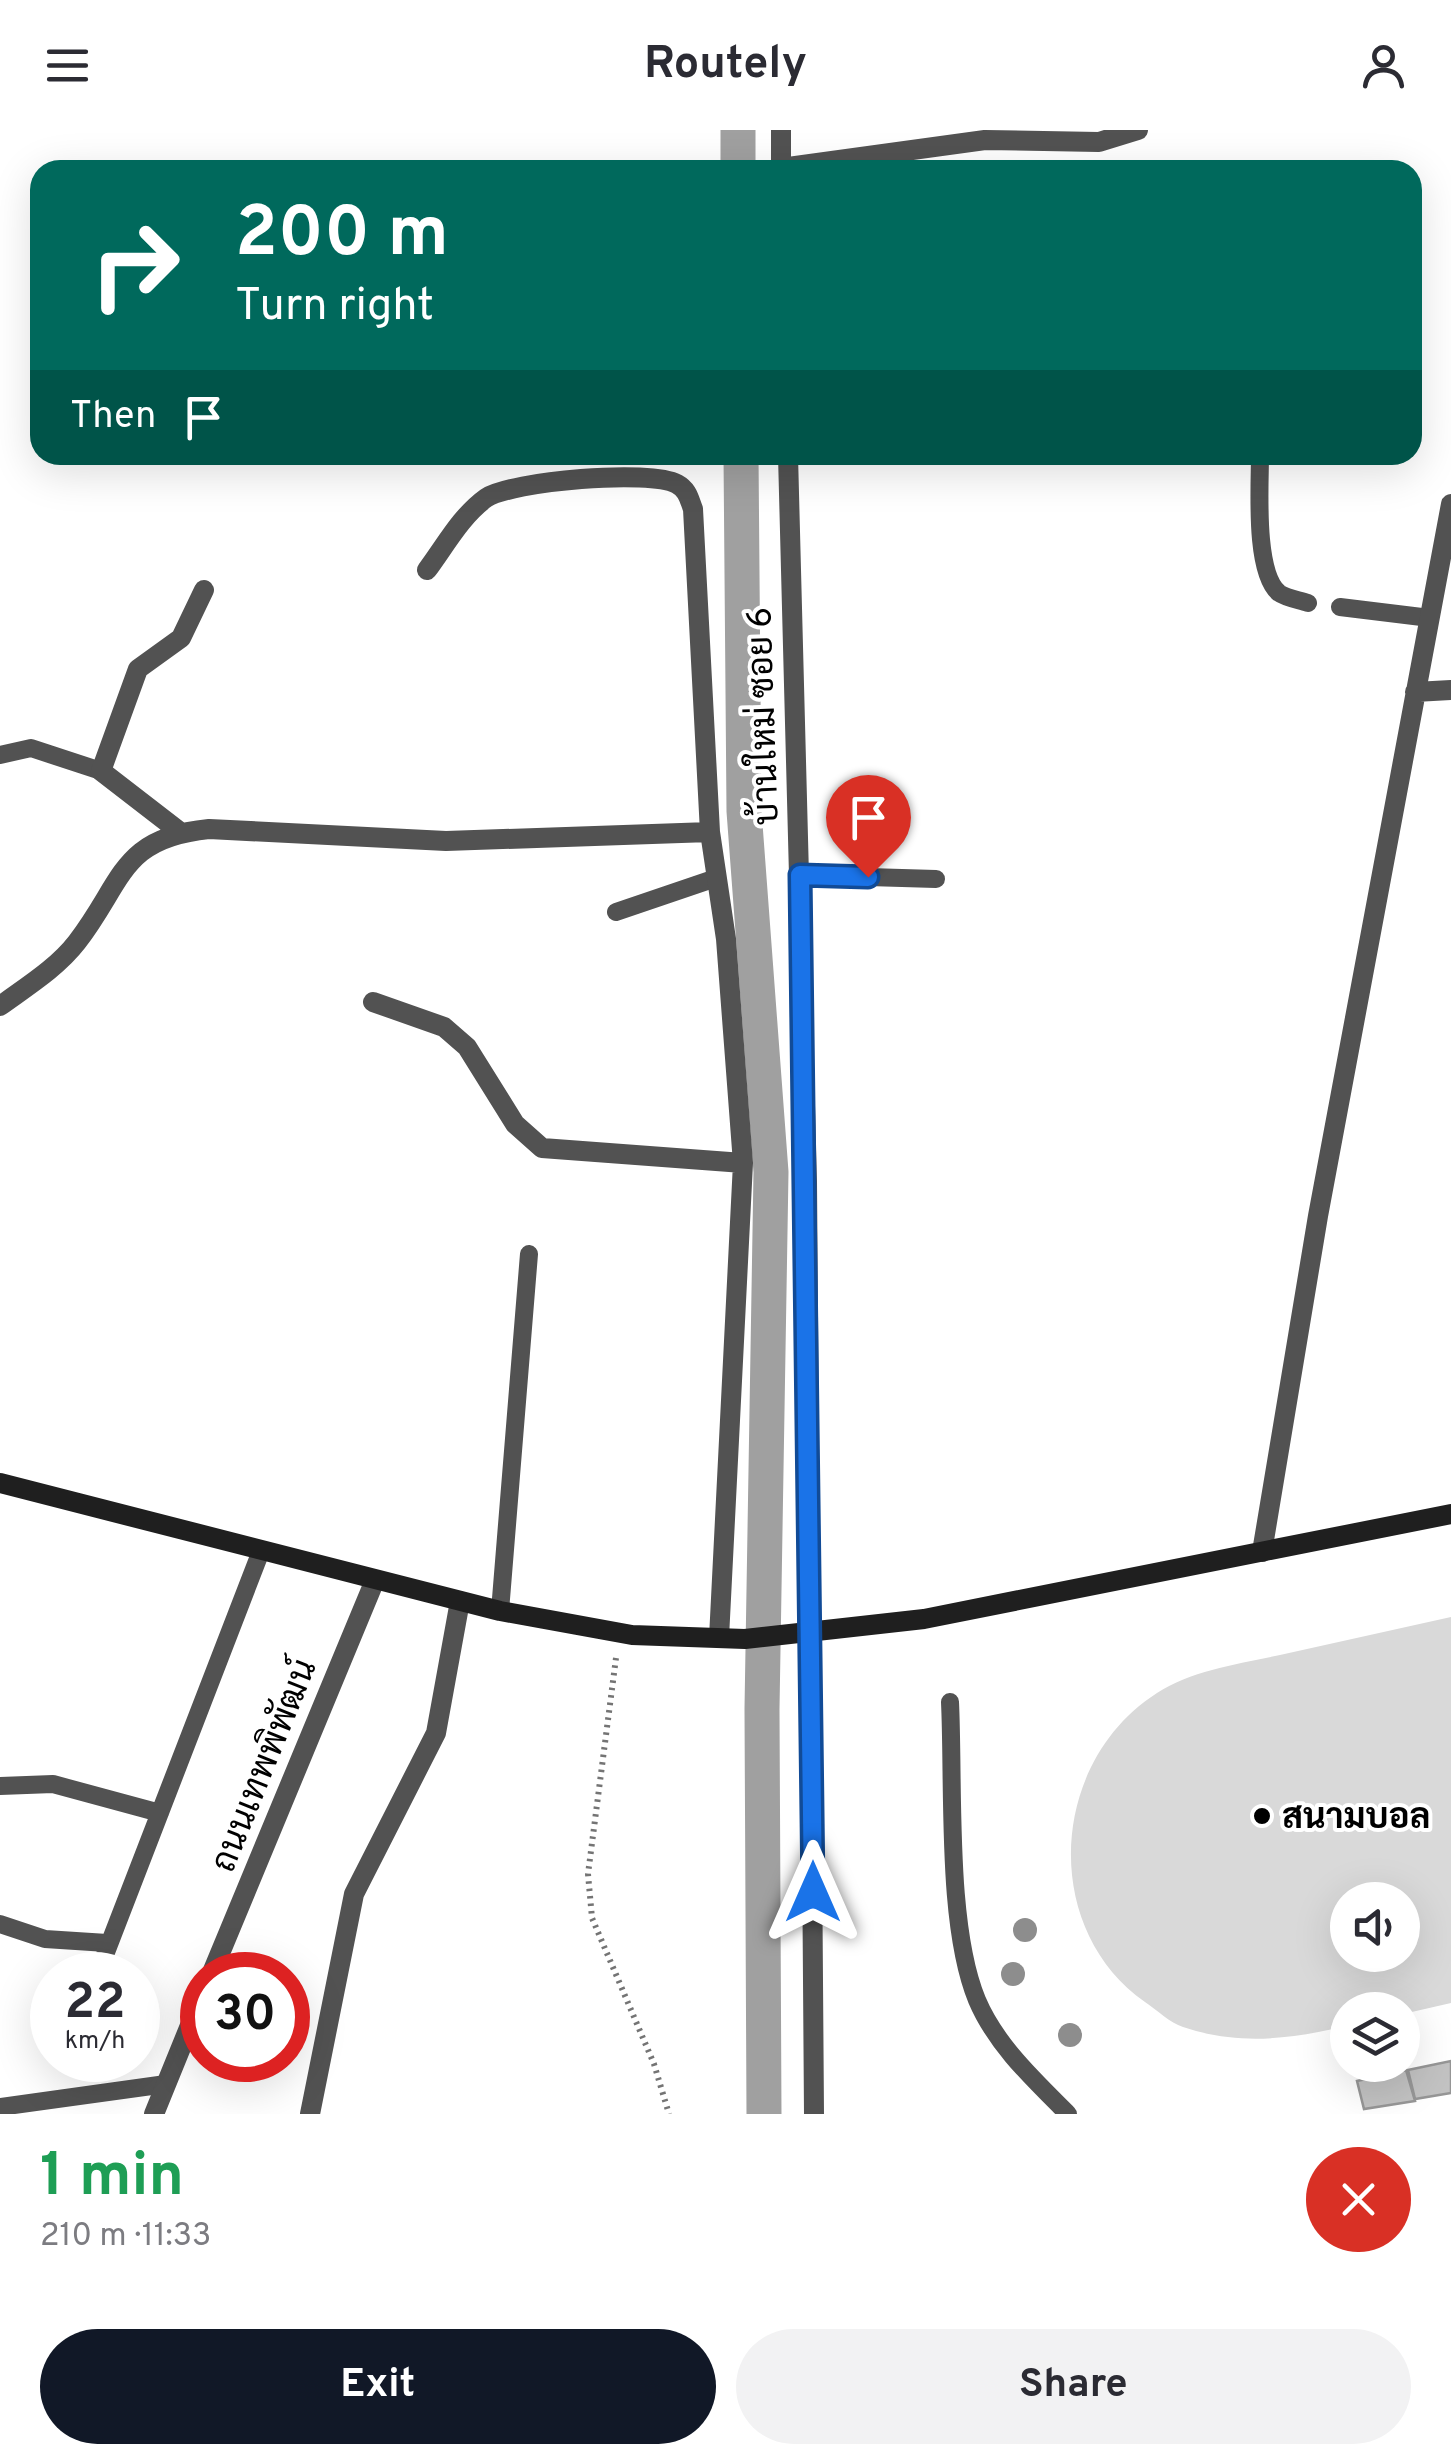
<!DOCTYPE html>
<meta charset="utf-8">
<style>
:root{--surface:#fff;--page:#f2f2f3;--text:#2b2b33;--muted:#7c7c81;--accent:#111827}
body{margin:0;font-family:Overpass,Sarabun,sans-serif;background:var(--page);color:var(--text);height:100vh;display:flex;flex-direction:column;font-size:38px;white-space:nowrap}
*{box-sizing:border-box;margin:0}
p{font-size:32px;color:var(--muted)}
.icon{flex:none;width:55px;height:55px;fill:none;stroke:currentColor;stroke-width:2;stroke-linecap:round;stroke-linejoin:round}
.map{position:relative;height:1984px;overflow:hidden}
.details{display:flex;flex-direction:column;background:var(--surface);flex:1}
.details>*{flex:none}
.top-card{position:absolute;left:30px;top:30px;width:1392px;height:305px;border-radius:30px;box-shadow:0 10px 40px #0002;background:#00695c;color:#fff;overflow:hidden}
.tools{position:absolute;left:1330px;top:1752px;display:grid;gap:20px}
.tools a{display:grid;place-items:center;width:90px;height:90px;border-radius:50%;background:var(--surface);box-shadow:0 10px 40px #0002;font-size:50px}
.speed{position:absolute;left:30px;top:1822px;display:flex;gap:20px;font-size:50px;font-weight:700;text-align:center}
.speed>*{display:grid;place-content:center;width:130px;height:130px;border-radius:50%;background:var(--surface);box-shadow:0 10px 40px #0002;line-height:1}
.speed small{font-size:25px;font-weight:400}
.speed .limit{border:15px solid #d22;background:#fff;color:#111}
.pin{position:absolute;display:grid;place-items:center;width:85px;height:85px;color:#fff;margin:-102px -42px;border-radius:50% 50% 50% 0;rotate:-45deg;box-shadow:0 0 10px #0007}
.pin .icon{rotate:45deg}
.me{position:absolute;width:110px;margin:-55px;rotate:0deg;stroke-linejoin:round;filter:drop-shadow(0 0 8px #0008)}
.turn{display:flex;align-items:center;gap:35px;height:210px;padding:0 40px;font-size:45px}
.turn .icon{width:130px;height:130px;stroke-width:2.5}
.turn b{display:block;font-size:70px;line-height:85px}
.then{display:flex;align-items:center;height:95px;padding:0 40px;background:#0003;gap:20px;font-size:38px}
.round{display:grid;place-items:center;flex:none;width:105px;height:105px;border-radius:52px;background:var(--page)}
.overview{display:flex;align-items:center;justify-content:space-between;height:170px;padding:0 40px}
h1{font-size:60px;font-weight:700;line-height:75px;color:#1e9e55}
.button{display:flex;gap:20px;margin-top:auto;padding:20px 40px}
.button a{flex:1;height:115px;border-radius:60px;background:var(--accent);color:#fff;font-size:40px;font-weight:700;line-height:115px;text-align:center}
.button a+a{background:var(--page);color:var(--text)}
header{display:flex;justify-content:space-between;align-items:center;height:130px;padding:0 40px;background:var(--surface);font-size:45px;font-weight:700}
.map>svg:first-child{display:block}
.green{fill:#d9d9d9;fill-rule:evenodd}
.lines{fill:none;stroke-linecap:round;stroke-linejoin:round}
.canal{stroke:#a0a0a0;stroke-width:35}
.building{fill:#c2c2c2;stroke:#969696;stroke-width:2.5}
.path{stroke:#747474;stroke-width:6;stroke-dasharray:2.5 5;stroke-linecap:butt}
.lane{stroke:#525252;stroke-width:18}
.street{stroke:#525252;stroke-width:20}
.secondary{stroke:#1f1f1f;stroke-width:20}
.tree{fill:#8d8d8d}
.route-casing{stroke:#114b97;stroke-width:25}
.route{stroke:#1a73e8;stroke-width:18}
.poi-dot{fill:#000;stroke:#fff;stroke-width:4}
.labels{text-anchor:middle;stroke-width:8;stroke-linejoin:round;paint-order:stroke}
.street-label{font-size:35px;fill:#000;stroke:#fff}
.poi-label{font-size:35px;font-weight:bold;fill:#000;stroke:#fff;text-anchor:start}
</style>
<header><svg class="icon" aria-label="menu" viewBox="0 0 24 24"><path d="M4 6h16M4 12h16M4 18h16"/></svg>Routely<svg class="icon" aria-label="person" viewBox="0 0 24 24"><circle cx="12" cy="8" r="4"/><path d="M4 21q1-7 8-7t8 7"/></svg></header>
<div class="map">
<svg width="1451" height="1984" viewBox="0 0 1451 1984">
<rect width="100%" height="100%" fill="#fff"/>
<path class="green" d="M 1451,1487 L 1451,1873 L 1403,1884 L 1402,1880 L 1348,1880 L 1347,1896 C 1290,1909 1240,1916 1183,1897 C 1170,1893 1157,1880 1145,1872 C 1040,1798 1049,1632 1157,1563 C 1192,1540 1239,1534 1280,1525 C 1337,1512 1394,1500 1451,1487 ZM 1348,1770 L 1402,1770 L 1402,1825 L 1348,1825 Z"/>
<g class="lines">
<path class="canal" d="M 738,0 L 738,40
M 741,325 L 744,681 L 771,1042 L 762,1579 L 764,1984"/>
</g>
<path class="building" d="M 1451,1931 L 1451,1963 L 1415,1969 L 1408,1940 Z
M 1406,1940 L 1415,1971 L 1364,1979 L 1357,1951 Z"/>
<g class="lines">
<path class="path" d="M 616,1528 L 588,1744 L 592,1788 L 654,1934 L 669,1984"/>
<path class="lane" d="M 1260,325 C 1260,356 1254,442 1279,463 C 1286,468 1299,470 1308,473
M 1340,477 L 1430,488
M 0,625 L 31,618 L 101,641
M 800,745 L 936,749
M 616,782 L 716,748
M 500,1481 L 529,1124
M 950,1572 C 954,1657 946,1795 977,1870 C 996,1915 1034,1950 1068,1984
M 0,1656 L 53,1654 L 160,1683
M 0,1794 L 45,1809 L 107,1813
M 98,1843 L 261,1421
M 0,1977 L 166,1954"/>
<path class="street" d="M 781,0 L 781,40
M 781,38 L 985,10 L 1099,12 L 1138,0
M 788,325 L 807,1052 L 814,1984
M 427,440 C 445,416 461,386 486,368 C 512,351 650,339 677,354 C 688,360 689,369 693,379 L 710,702 L 726,809 L 743,1033 L 719,1508
M 1415,562 L 1451,560
M 180,702 L 101,641 L 138,539 L 181,508 L 204,460
M 373,872 L 444,897 L 467,917 L 515,994 L 542,1018 L 743,1033
M 0,876 C 26,857 57,838 77,812 C 124,751 120,708 209,699 L 446,711 L 710,702
M 1262,1422 L 1318,1086 L 1451,374
M 211,1845 L 375,1450
M 154,1984 L 202,1866
M 310,1984 L 354,1764 L 436,1603 L 460,1471"/>
<path class="secondary" d="M 0,1353 L 500,1481 L 632,1505 L 745,1509 L 924,1489 L 1451,1384"/>
</g>
<g class="tree">
<circle cx="1025" cy="1800" r="12"/>
<circle cx="1013" cy="1844" r="12"/>
<circle cx="1070" cy="1905" r="12"/>
</g>
<g class="lines">
<g class="route-casing">
<path id="route" d="M 813,1762 L 800,745 L 868,747"/>
</g>
<use href="#route" class="route"/>
</g>
<circle class="poi-dot" cx="1262" cy="1686" r="10"/>
<g class="labels">
<g class="street-label">
<text transform="translate(762 586) rotate(-92)" y="12">บ้านใหม่ ซอย 6</text>
<text transform="translate(263 1635) rotate(-68)" y="12">ถนนเทพพิพัฒน์</text>
</g>
<g class="poi-label">
<text x="1282" y="1698">สนามบอล</text>
</g>
</g>
</svg>
<div class="tools">
<a><svg class="icon" aria-label="sound" viewBox="0 0 24 24"><path d="M4 9h4l5-4v14l-5-4H4zM17 9q2 3 0 6"/></svg></a>
<a><svg class="icon" aria-label="layers" viewBox="0 0 24 24"><path d="M12 4l9 5-9 5-9-5zM3 14l9 5 9-5"/></svg></a>
</div>
<div class="speed"><div>22<small>km/h</small></div><div class="limit">30</div></div>
<div class="pin" style="left:868px;top:747px;background:#d93025"><svg class="icon" aria-label="arrive" viewBox="0 0 24 24"><path d="M6 21V4h12l-3 4 3 4H6"/></svg></div>
<svg class="me" style="left:813px;top:1762px" viewBox="-20 -20 40 40"><path d="M0-17L14 15 0 8-14 15z" fill="#1a73e8" stroke="#fff" stroke-width="4"/></svg>
<div class="top-card">
<div class="turn"><svg class="icon" aria-label="right" viewBox="0 0 24 24"><path d="M7 20v-9h11M14 6l5 5-5 5"/></svg><div><b>200 m</b>Turn right</div></div>
<div class="then">Then<svg class="icon" aria-label="arrive" viewBox="0 0 24 24"><path d="M6 21V4h12l-3 4 3 4H6"/></svg></div>
</div>
</div>
<section class="details">
<div class="overview"><div><h1>1 min</h1><p>210 m · 11:33</p></div><a class="round" style="background:#d93025;color:#fff"><svg class="icon" aria-label="close" viewBox="0 0 24 24"><path d="M6 6l12 12M18 6L6 18"/></svg></a></div>
<div class="button"><a>Exit</a><a>Share</a></div>
</section>
